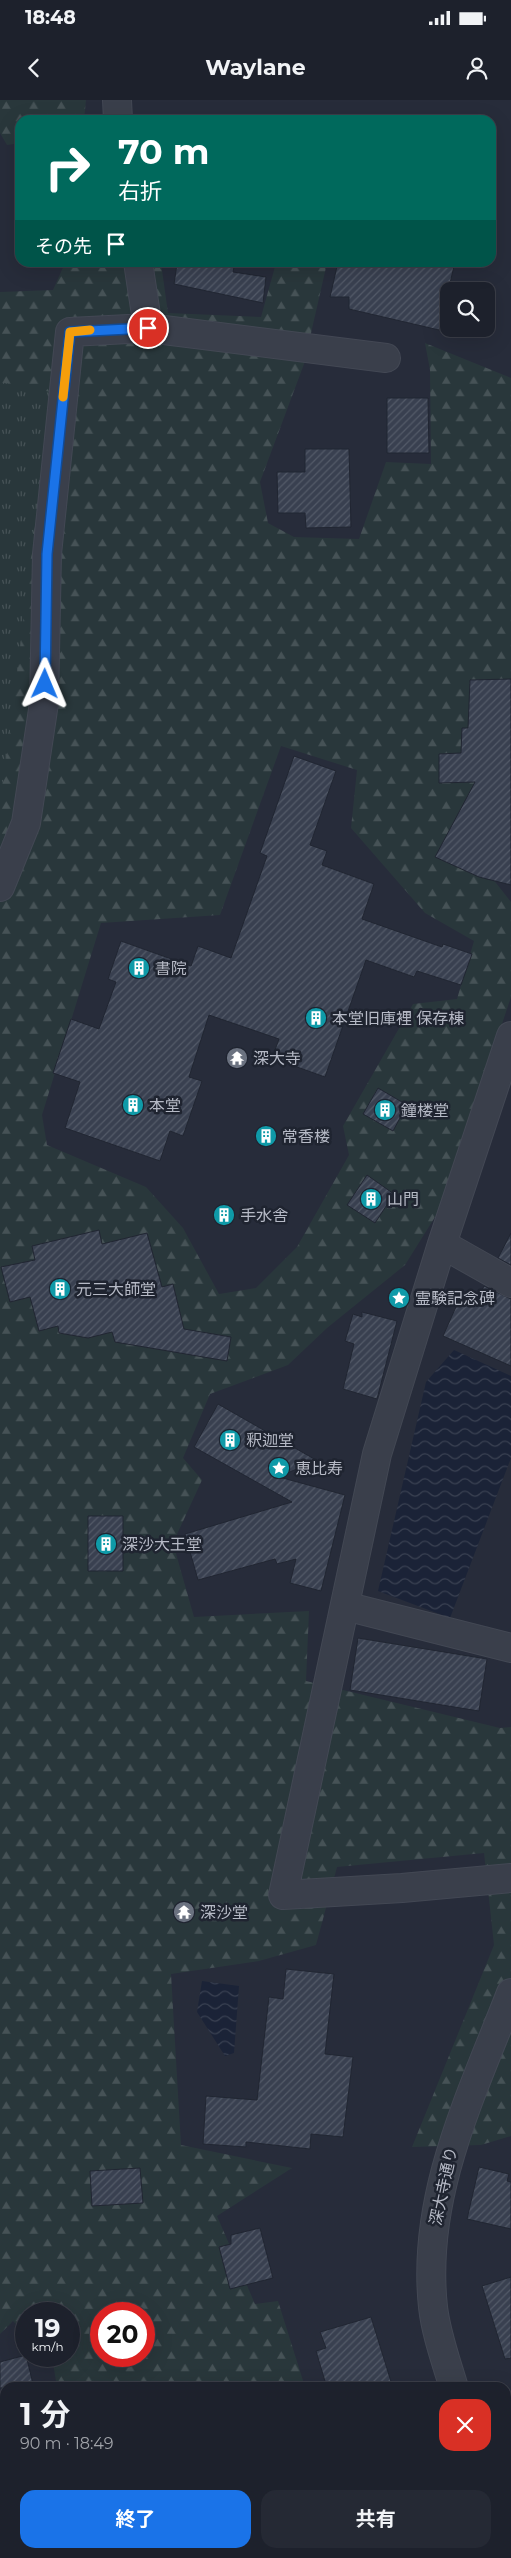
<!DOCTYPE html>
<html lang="ja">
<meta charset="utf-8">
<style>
:root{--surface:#1d212c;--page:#252934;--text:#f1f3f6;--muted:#a0a3a9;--line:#3b3e48;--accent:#1a73e8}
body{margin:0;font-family:Montserrat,"Noto Sans JP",sans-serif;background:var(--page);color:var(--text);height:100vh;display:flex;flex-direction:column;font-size:19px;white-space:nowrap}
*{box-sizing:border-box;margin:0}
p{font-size:16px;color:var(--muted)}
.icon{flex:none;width:28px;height:28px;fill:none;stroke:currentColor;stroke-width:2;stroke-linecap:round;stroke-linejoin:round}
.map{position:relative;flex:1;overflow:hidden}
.drawer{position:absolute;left:0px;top:2282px;width:511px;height:176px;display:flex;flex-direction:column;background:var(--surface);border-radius:15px 15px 0 0;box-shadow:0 5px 20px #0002,0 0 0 1px var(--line)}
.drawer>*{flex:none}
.banner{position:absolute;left:15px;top:15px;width:481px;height:152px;border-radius:15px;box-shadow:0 5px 20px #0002,0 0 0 1px var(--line);background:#00695c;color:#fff;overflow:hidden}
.controls{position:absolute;left:440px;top:182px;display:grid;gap:10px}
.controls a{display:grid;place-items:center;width:55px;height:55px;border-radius:10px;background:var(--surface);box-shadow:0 5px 20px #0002,0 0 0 1px var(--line);font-size:25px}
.speed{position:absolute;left:15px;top:2202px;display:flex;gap:10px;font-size:25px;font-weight:700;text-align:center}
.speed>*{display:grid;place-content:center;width:65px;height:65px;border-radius:50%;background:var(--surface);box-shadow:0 5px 20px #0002,0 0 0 1px var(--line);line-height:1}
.speed small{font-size:12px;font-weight:400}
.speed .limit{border:8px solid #d22;background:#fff;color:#111}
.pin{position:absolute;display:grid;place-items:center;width:42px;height:42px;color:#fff;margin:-21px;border:2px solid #fff;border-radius:50%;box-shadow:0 1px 5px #0007}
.me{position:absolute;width:55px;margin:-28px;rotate:1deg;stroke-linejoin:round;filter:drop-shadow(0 0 4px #0008)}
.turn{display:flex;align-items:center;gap:18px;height:105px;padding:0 20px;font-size:22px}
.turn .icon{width:65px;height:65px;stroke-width:2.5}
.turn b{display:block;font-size:35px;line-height:42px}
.then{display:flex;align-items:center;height:48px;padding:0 20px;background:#0003;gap:10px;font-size:19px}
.round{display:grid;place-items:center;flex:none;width:52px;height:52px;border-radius:15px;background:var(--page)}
.summary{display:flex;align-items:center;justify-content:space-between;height:85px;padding:0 20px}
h1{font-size:30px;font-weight:700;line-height:38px}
.action{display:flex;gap:10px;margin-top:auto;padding:10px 20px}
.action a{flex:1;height:58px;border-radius:15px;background:var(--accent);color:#fff;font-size:20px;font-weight:700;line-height:58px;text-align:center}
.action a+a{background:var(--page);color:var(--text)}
.status{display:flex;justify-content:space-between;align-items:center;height:35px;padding:0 25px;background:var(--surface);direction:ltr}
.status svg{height:14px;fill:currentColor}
header{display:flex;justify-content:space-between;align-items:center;height:65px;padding:0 20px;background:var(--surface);font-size:22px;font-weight:700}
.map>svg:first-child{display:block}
.forest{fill:url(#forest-firs);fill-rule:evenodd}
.park{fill:url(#park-tufts)}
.water{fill:url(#water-waves)}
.building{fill:url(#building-hatch);stroke:#212632}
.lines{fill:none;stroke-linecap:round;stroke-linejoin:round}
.minor-casing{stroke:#434854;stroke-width:30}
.minor{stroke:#3a3f4b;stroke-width:28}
.route-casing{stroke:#114b97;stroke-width:12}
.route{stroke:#1a73e8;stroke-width:9}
.slow{stroke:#f59e0b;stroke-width:9}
.labels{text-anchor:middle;stroke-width:5;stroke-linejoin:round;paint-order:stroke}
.poi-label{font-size:16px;fill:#b6bac6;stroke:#1f2430;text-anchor:start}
.street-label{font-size:16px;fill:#b6bac6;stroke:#1f2430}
</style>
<div class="status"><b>18:48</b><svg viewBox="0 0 49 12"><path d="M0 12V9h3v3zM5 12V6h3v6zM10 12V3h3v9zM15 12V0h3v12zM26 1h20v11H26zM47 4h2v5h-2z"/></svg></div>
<header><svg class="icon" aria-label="back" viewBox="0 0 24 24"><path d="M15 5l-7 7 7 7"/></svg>Waylane<svg class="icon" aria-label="person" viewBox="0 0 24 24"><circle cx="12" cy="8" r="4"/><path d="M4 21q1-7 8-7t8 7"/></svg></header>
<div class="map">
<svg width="511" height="2458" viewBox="0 0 511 2458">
<defs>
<pattern id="forest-firs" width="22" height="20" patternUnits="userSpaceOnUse" patternTransform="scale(1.25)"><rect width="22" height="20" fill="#29373b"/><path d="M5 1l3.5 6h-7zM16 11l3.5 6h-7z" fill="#465256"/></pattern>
<pattern id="park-tufts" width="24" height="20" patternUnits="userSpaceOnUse" patternTransform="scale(1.25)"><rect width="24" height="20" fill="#29373b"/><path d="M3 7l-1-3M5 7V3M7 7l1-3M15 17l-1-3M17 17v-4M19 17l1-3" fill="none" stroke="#465256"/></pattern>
<pattern id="water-waves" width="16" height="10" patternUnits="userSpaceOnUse" patternTransform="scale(1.25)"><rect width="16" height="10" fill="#1b2337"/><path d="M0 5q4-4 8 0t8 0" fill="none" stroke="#3a4152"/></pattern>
<pattern id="building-hatch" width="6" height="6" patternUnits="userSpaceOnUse" patternTransform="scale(1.25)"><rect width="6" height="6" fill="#394050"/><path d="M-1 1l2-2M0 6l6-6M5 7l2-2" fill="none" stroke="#535a68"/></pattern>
</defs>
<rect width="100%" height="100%" fill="#272c3a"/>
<path class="forest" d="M 0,0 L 86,0 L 84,20 L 20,20 L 20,43 L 7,45 L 0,33 Z
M 65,163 L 161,163 L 168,213 L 261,217 L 276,163 L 327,163 L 304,264 L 260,382 L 268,423 L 294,437 L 359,439 L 386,362 L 431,364 L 430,270 L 425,243 L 511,278 L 511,725 L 489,774 L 511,802 L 511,897 L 440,1109 L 405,1165 L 327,1228 L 288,1265 L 210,1294 L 183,1358 L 202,1380 L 173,1443 L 194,1517 L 309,1511 L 306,1581 L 500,1628 L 511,1627 L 511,2036 L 481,2045 L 412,2047 L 494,1845 L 484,1753 L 337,1767 L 316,1845 L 259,1861 L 171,1874 L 181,2045 L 292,2068 L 217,2116 L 255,2204 L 278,2201 L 305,2287 L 57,2287 L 53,2263 L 47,2256 L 69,2256 L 69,2214 L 26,2214 L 26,2235 L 13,2221 L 0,2234 L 0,192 L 53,190 ZM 281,646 L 357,670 L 351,728 L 425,813 L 474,841 L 457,899 L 413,904 L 343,1026 L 349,1055 L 297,1147 L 256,1188 L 219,1194 L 183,1128 L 146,1087 L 47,1045 L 42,1015 L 101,823 L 220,815 ZM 101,2214 L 144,2214 L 144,2256 L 101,2256 Z
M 119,2454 L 355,2454 L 350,2458 L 124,2458 Z"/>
<path class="park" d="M 0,282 L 51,292 L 4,680 L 0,689 Z"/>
<path class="water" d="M 454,1250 L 511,1276 L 511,1358 L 450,1518 L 378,1491 L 426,1282 Z
M 202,1881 L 239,1886 L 234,1953 L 225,1956 L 197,1912 Z"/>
<path class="building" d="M 188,162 L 235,162 L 233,172 L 266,177 L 263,203 L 174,184 L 177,164 L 188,165 Z
M 338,162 L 455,162 L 439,230 L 349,209 L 349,197 L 330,197 Z
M 387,298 L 428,298 L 429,353 L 387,353 Z
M 305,349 L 349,349 L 351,427 L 306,428 L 305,413 L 278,413 L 277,372 L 305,372 Z
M 511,579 L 511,785 L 479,777 L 435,757 L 475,682 L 439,683 L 439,654 L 461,653 L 462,628 L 468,628 L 470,580 Z
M 294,656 L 336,671 L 310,745 L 327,751 L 322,765 L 374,784 L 362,819 L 442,847 L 443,844 L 472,854 L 461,885 L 417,871 L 414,877 L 366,860 L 325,977 L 272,958 L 279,939 L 209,915 L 189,977 L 202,981 L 183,1036 L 170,1031 L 160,1061 L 65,1028 L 80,982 L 53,973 L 71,919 L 99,929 L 116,882 L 108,879 L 121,841 L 191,866 L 198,846 L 231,858 L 267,756 L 260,753 Z
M 378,988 L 407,1005 L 393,1031 L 363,1014 Z
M 367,1075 L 394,1094 L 375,1123 L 347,1105 Z
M 99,1130 L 102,1144 L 147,1133 L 162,1187 L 173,1184 L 184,1229 L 231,1237 L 227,1261 L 115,1242 L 112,1232 L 88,1238 L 59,1233 L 58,1226 L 39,1231 L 30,1197 L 10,1202 L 1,1167 L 35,1160 L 32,1146 Z
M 511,1133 L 511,1165 L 498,1158 Z
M 484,1186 L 511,1199 L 511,1266 L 443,1236 L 463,1191 L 478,1198 Z
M 362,1212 L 397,1221 L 377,1299 L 343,1289 L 354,1244 L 345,1241 L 353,1214 L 362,1217 Z
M 218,1304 L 316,1360 L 279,1377 L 345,1395 L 321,1491 L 290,1483 L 296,1459 L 277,1464 L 275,1459 L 198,1480 L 185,1434 L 292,1402 L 194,1347 Z
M 88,1416 L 123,1416 L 123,1471 L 88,1471 Z
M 358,1538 L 487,1559 L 479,1611 L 350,1590 Z
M 286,1869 L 334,1874 L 325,1954 L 353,1957 L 343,2037 L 311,2034 L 310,2049 L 246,2042 L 246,2047 L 203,2044 L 206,1996 L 257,2000 L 269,1897 L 283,1899 Z
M 479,2067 L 509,2074 L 507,2081 L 511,2082 L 511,2129 L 467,2119 Z
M 140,2068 L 143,2103 L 92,2106 L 90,2071 Z
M 260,2128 L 273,2178 L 230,2189 L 219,2147 L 231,2144 L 231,2135 Z
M 511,2177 L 511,2258 L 505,2259 L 482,2186 Z
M 371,2217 L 393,2288 L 327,2288 L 316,2251 L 326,2248 L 320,2232 Z
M 26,2255 L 34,2288 L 0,2288 L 0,2262 Z"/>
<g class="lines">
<g class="minor-casing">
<path id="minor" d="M 117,0 L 118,20
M 138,162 L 148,228
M 0,787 L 26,723 L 44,603 L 47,454 L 70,232 L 148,228 L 386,258
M 511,936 L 442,1144 L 377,1354 L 283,1795 L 402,1788 L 511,1778
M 442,1144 L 511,1183
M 345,1506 L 511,1548
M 454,2288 C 446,2261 436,2234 433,2207 C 421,2095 472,1994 511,1893
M 506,2405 L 511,2417"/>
</g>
<use href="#minor" class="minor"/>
</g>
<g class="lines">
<g class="route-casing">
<path id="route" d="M 45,584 L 47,454 L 70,232 L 148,228"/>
</g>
<use href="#route" class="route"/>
<path class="slow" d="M 63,297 L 70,232 L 90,230"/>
</g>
<defs>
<g id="building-disc" transform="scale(1.125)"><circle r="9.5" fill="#0f9aa8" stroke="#1f2430"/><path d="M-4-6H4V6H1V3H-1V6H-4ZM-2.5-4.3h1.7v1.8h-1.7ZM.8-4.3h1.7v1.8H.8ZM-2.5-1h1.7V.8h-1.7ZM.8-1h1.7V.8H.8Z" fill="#fff"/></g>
<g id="temple-disc" transform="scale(1.125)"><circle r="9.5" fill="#6b7280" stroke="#1f2430"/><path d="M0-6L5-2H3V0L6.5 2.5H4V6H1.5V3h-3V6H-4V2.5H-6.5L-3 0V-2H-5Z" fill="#fff"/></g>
<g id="sight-disc" transform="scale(1.125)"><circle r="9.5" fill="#0f9aa8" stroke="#1f2430"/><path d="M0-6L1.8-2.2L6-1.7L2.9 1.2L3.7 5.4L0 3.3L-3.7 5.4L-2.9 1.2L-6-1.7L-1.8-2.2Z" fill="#fff"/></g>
</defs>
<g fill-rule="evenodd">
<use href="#building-disc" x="139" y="868"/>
<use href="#building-disc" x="316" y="918"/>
<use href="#temple-disc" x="237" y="958"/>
<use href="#building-disc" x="133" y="1005"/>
<use href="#building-disc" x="385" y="1010"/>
<use href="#building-disc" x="266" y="1036"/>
<use href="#building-disc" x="371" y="1099"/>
<use href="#building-disc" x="224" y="1115"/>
<use href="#building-disc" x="60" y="1189"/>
<use href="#sight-disc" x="399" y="1198"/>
<use href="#building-disc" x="230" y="1340"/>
<use href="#sight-disc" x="279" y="1368"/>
<use href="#building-disc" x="106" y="1444"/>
<use href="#temple-disc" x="184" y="1812"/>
</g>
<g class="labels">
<g class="poi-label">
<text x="155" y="874">書院</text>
<text x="332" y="924">本堂旧庫裡 保存棟</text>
<text x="253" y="964">深大寺</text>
<text x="149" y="1011">本堂</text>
<text x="401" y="1016">鐘楼堂</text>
<text x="282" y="1042">常香楼</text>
<text x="387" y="1105">山門</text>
<text x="240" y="1121">手水舎</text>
<text x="76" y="1195">元三大師堂</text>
<text x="415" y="1204">霊験記念碑</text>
<text x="246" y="1346">釈迦堂</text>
<text x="295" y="1374">恵比寿</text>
<text x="122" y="1450">深沙大王堂</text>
<text x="200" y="1818">深沙堂</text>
</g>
<g class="street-label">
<text transform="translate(443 2086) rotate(-78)" y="6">深大寺通り</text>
</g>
</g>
</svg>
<div class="controls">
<a><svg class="icon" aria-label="search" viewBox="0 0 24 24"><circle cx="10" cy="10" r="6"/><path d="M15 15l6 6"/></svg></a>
</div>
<div class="speed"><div>19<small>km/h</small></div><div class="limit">20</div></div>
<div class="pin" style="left:148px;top:228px;background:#d93025"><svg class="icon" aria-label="arrive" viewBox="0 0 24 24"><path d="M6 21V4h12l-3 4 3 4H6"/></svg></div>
<svg class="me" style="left:45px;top:584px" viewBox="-20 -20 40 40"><path d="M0-17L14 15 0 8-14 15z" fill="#1a73e8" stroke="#fff" stroke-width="4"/></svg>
<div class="banner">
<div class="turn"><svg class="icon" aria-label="right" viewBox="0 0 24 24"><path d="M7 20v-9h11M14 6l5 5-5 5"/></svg><div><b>70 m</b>右折</div></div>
<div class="then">その先<svg class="icon" aria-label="arrive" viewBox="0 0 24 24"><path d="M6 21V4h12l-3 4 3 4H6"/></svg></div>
</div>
<section class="drawer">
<div class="summary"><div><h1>1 分</h1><p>90 m · 18:49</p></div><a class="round" style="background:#d93025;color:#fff"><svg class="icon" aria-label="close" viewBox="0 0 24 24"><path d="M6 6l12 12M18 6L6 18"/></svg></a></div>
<div class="action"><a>終了</a><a>共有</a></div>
</section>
</div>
